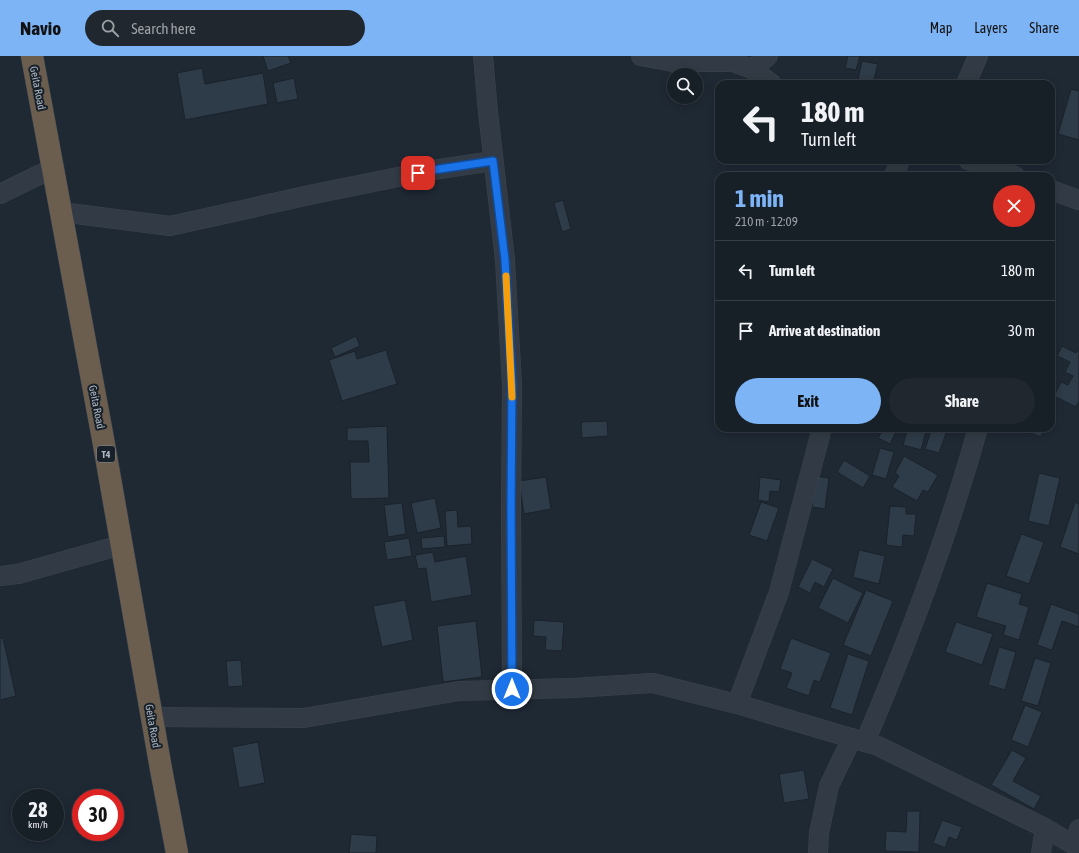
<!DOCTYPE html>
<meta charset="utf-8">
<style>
:root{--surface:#171f27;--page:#20272f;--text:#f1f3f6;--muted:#9ea2a7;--line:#363d44;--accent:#7db4f6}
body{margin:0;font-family:"Asap Condensed",sans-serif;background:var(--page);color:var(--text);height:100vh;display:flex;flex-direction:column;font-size:15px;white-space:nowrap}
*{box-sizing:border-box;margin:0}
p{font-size:13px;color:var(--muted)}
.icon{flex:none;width:22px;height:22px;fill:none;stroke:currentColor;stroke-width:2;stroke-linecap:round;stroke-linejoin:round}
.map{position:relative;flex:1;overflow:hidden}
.drawer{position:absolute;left:715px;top:116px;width:340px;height:260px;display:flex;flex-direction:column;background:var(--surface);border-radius:12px;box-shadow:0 2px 10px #0003,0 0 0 1px var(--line)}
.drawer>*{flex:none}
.hud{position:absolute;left:715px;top:24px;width:340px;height:84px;border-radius:12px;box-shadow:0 2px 10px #0003,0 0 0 1px var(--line);background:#171f27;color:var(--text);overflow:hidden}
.fabs{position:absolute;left:667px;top:12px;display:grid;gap:8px}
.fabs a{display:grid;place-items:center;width:36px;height:36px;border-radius:50%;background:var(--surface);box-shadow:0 2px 10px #0003,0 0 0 1px var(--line);font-size:20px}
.speed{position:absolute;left:12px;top:733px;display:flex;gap:8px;font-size:20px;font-weight:700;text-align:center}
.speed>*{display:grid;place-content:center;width:52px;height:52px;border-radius:50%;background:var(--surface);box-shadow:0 2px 10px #0003,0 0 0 1px var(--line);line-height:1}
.speed small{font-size:10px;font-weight:400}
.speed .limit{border:6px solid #d22;background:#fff;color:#111}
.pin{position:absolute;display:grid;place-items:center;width:34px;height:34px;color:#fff;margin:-17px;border-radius:8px;box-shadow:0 2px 6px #0006}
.me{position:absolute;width:44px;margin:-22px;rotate:0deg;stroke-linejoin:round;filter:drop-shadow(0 0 3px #0008)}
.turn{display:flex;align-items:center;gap:14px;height:84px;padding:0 20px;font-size:18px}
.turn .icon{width:52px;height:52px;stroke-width:2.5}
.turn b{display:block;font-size:28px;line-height:34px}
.round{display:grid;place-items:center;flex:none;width:42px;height:42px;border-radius:21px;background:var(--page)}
.overview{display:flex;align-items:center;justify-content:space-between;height:68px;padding:0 20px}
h1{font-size:24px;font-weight:700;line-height:30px;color:var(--accent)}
.primary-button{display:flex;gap:8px;margin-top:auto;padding:8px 20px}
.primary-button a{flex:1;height:46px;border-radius:24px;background:var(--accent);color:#111;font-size:16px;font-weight:700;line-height:46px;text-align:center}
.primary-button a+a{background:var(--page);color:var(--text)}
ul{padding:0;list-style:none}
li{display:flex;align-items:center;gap:12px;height:60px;padding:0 20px;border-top:1px solid var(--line)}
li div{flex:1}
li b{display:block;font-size:15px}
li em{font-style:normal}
header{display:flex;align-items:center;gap:24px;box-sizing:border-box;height:56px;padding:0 20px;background:var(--accent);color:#111}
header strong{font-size:19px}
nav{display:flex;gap:22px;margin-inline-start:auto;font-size:14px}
.search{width:280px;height:36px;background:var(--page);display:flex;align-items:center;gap:10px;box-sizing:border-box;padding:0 14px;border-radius:22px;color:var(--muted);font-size:15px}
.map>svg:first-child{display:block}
.building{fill:#2e3b48;stroke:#1a222b}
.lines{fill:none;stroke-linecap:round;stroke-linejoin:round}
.minor-casing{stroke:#3b444e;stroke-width:20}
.highway-casing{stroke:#3d464f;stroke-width:23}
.minor{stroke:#323b45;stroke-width:19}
.highway{stroke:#6b5e4f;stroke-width:22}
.route-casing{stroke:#114b97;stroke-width:10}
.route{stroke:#1a73e8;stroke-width:7}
.slow{stroke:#f59e0b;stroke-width:7}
.labels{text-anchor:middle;stroke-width:4;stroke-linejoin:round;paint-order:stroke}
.shield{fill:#182029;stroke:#7f8994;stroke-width:1}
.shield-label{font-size:10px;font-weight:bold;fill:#abb6c2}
.street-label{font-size:11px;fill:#abb6c2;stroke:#182029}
</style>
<header>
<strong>Navio</strong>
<div class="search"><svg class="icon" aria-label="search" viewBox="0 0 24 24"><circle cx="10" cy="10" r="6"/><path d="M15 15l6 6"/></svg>Search here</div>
<nav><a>Map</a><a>Layers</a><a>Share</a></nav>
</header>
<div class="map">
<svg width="1079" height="797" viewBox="0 0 1079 797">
<rect width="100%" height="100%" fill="#1f2934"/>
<path class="building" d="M 263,0 L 288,0 L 291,7 L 268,15 Z
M 848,0 L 860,0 L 856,14 L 845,12 Z
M 862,5 L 878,8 L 873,27 L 858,24 Z
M 202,12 L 205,28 L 263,17 L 268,48 L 185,64 L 177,17 Z
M 294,22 L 298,43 L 277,47 L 273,27 Z
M 841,23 L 857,28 L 840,28 Z
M 1071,33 L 1079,35 L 1079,84 L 1058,78 Z
M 563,144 L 571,173 L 562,176 L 554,147 Z
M 356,280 L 360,290 L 335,301 L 331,292 Z
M 1062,290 L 1076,297 L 1078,294 L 1079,295 L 1079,345 L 1076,351 L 1054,340 L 1061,326 L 1068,329 L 1073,320 L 1065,316 L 1070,306 L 1057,300 Z
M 386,294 L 397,328 L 342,345 L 329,304 L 355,295 L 357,303 Z
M 607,365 L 608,380 L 582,382 L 581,366 Z
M 387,370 L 389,442 L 351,443 L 350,406 L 369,406 L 368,385 L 347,385 L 347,372 Z
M 884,372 L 898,372 L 890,388 L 878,382 Z
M 908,372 L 927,372 L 921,394 L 903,389 Z
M 932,372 L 948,372 L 939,397 L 925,393 Z
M 1018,372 L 1044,372 L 1041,381 Z
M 880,392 L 894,396 L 886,423 L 872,419 Z
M 904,400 L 938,419 L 928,436 L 923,434 L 917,445 L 892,431 L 899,420 L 895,417 Z
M 844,404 L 870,420 L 863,432 L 837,416 Z
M 1039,417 L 1060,422 L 1049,470 L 1028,465 Z
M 816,420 L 829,422 L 825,453 L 812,451 Z
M 546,421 L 551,453 L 524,458 L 519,425 Z
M 760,421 L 781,424 L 779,436 L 770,435 L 769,446 L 758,444 Z
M 435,442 L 441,472 L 417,477 L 411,447 Z
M 761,446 L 779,452 L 767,485 L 749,479 Z
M 1075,446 L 1079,448 L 1079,498 L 1060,491 Z
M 402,447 L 406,478 L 388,481 L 384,449 Z
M 890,450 L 906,451 L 906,458 L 916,458 L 914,480 L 903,479 L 902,491 L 886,489 Z
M 457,454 L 458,471 L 471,470 L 472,488 L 447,490 L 445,455 Z
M 1021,478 L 1044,486 L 1029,528 L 1006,520 Z
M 444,480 L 445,491 L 422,493 L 421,482 Z
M 409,482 L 412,500 L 387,504 L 384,486 Z
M 859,494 L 885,500 L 879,528 L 853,521 Z
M 433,496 L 435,506 L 466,500 L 472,539 L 431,546 L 426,512 L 418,513 L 415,499 Z
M 812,503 L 833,513 L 824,531 L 815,526 L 810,537 L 798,531 Z
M 833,522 L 863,537 L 848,567 L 818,552 Z
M 987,527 L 1022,538 L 1019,548 L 1029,551 L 1019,584 L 1003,579 L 1006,570 L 976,561 Z
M 866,534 L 893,545 L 871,600 L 843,589 Z
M 405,544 L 413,584 L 382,591 L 373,550 Z
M 1051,548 L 1079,558 L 1079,571 L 1062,565 L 1052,594 L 1037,589 Z
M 534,564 L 564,566 L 562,595 L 545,594 L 546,581 L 533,580 Z
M 476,565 L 482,621 L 443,626 L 437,570 Z
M 956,566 L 993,578 L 982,609 L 945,596 Z
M 0,582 L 3,582 L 16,640 L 0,644 Z
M 791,582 L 831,597 L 820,626 L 814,624 L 809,640 L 786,632 L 792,617 L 780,613 Z
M 999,591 L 1016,596 L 1005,634 L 988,629 Z
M 848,598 L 869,605 L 852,659 L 830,652 Z
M 1035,602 L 1051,607 L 1038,650 L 1021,645 Z
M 241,604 L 243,630 L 228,631 L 226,605 Z
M 1025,649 L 1042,656 L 1028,691 L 1011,684 Z
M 258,686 L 265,727 L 239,732 L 232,691 Z
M 1012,694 L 1026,702 L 1013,725 L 1041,740 L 1034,753 L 991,729 Z
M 804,714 L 809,743 L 784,747 L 779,718 Z
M 907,755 L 920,755 L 919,796 L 885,795 L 886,775 L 906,776 Z
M 942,764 L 962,771 L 957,784 L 949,781 L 945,792 L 933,787 Z
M 351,778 L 377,780 L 376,797 L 349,797 Z"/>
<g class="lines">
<g class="minor-casing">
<path id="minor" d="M 483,0 L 488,56 L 505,204 L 512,329 L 511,450 L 512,633
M 641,0 L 673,6 L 733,6 L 752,13 L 772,28
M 752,13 L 768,0
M 966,28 L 978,0
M 968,104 L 1015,120
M 894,120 L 900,104
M 1051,134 L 1079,144
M 0,138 L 53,112
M 61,156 L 170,170 L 314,138 L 433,114 L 493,105
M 0,520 L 18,518 L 121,489
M 737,648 L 779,536 L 822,372
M 151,661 L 304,662 L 459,635 L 573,632 L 653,627 L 737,648 L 878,690 L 1045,772 L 1079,792
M 865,686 C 909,583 948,480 978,372
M 1075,790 L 1079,773
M 818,797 L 819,777 L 829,730 L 852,682
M 1041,797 L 1045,772"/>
</g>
<g class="highway-casing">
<path id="highway" d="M 32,0 L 103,383 L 161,713 L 177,797"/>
</g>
<use href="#minor" class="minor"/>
<use href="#highway" class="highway"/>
</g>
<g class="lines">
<g class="route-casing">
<path id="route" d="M 418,117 L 433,114 L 493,105 L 505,204 L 512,329 L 511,450 L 512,633"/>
</g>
<use href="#route" class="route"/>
<path class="slow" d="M 506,220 L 512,341"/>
</g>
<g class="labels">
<rect class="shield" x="97" y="390" width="18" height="16" rx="3"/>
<g class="shield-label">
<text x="106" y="402">T4</text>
</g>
<g class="street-label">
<text transform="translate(38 32) rotate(79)" y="4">Geita Road</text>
<text transform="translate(97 351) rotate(79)" y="4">Geita Road</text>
<text transform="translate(153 670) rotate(80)" y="4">Geita Road</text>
</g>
</g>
</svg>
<div class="fabs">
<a><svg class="icon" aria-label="search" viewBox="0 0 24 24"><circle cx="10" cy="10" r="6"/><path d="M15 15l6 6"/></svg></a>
</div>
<div class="speed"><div>28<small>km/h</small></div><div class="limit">30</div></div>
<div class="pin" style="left:418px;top:117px;background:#d93025"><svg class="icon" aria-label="arrive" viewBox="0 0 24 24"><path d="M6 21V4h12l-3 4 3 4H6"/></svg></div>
<svg class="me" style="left:512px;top:633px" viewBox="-20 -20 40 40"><circle r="17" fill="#1a73e8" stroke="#fff" stroke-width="3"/><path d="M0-11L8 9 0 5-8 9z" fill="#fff"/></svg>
<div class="hud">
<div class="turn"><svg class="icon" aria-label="left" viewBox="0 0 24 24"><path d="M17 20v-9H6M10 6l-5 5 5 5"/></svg><div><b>180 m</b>Turn left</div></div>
</div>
<section class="drawer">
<div class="overview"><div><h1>1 min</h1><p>210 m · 12:09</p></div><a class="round" style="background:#d93025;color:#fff"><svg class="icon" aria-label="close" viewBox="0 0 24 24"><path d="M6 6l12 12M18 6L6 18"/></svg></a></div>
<ul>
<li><svg class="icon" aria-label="left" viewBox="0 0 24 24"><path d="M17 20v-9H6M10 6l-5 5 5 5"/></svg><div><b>Turn left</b></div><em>180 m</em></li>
<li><svg class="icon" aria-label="arrive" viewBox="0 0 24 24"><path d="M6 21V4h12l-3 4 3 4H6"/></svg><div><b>Arrive at destination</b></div><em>30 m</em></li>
</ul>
<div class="primary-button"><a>Exit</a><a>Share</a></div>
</section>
</div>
